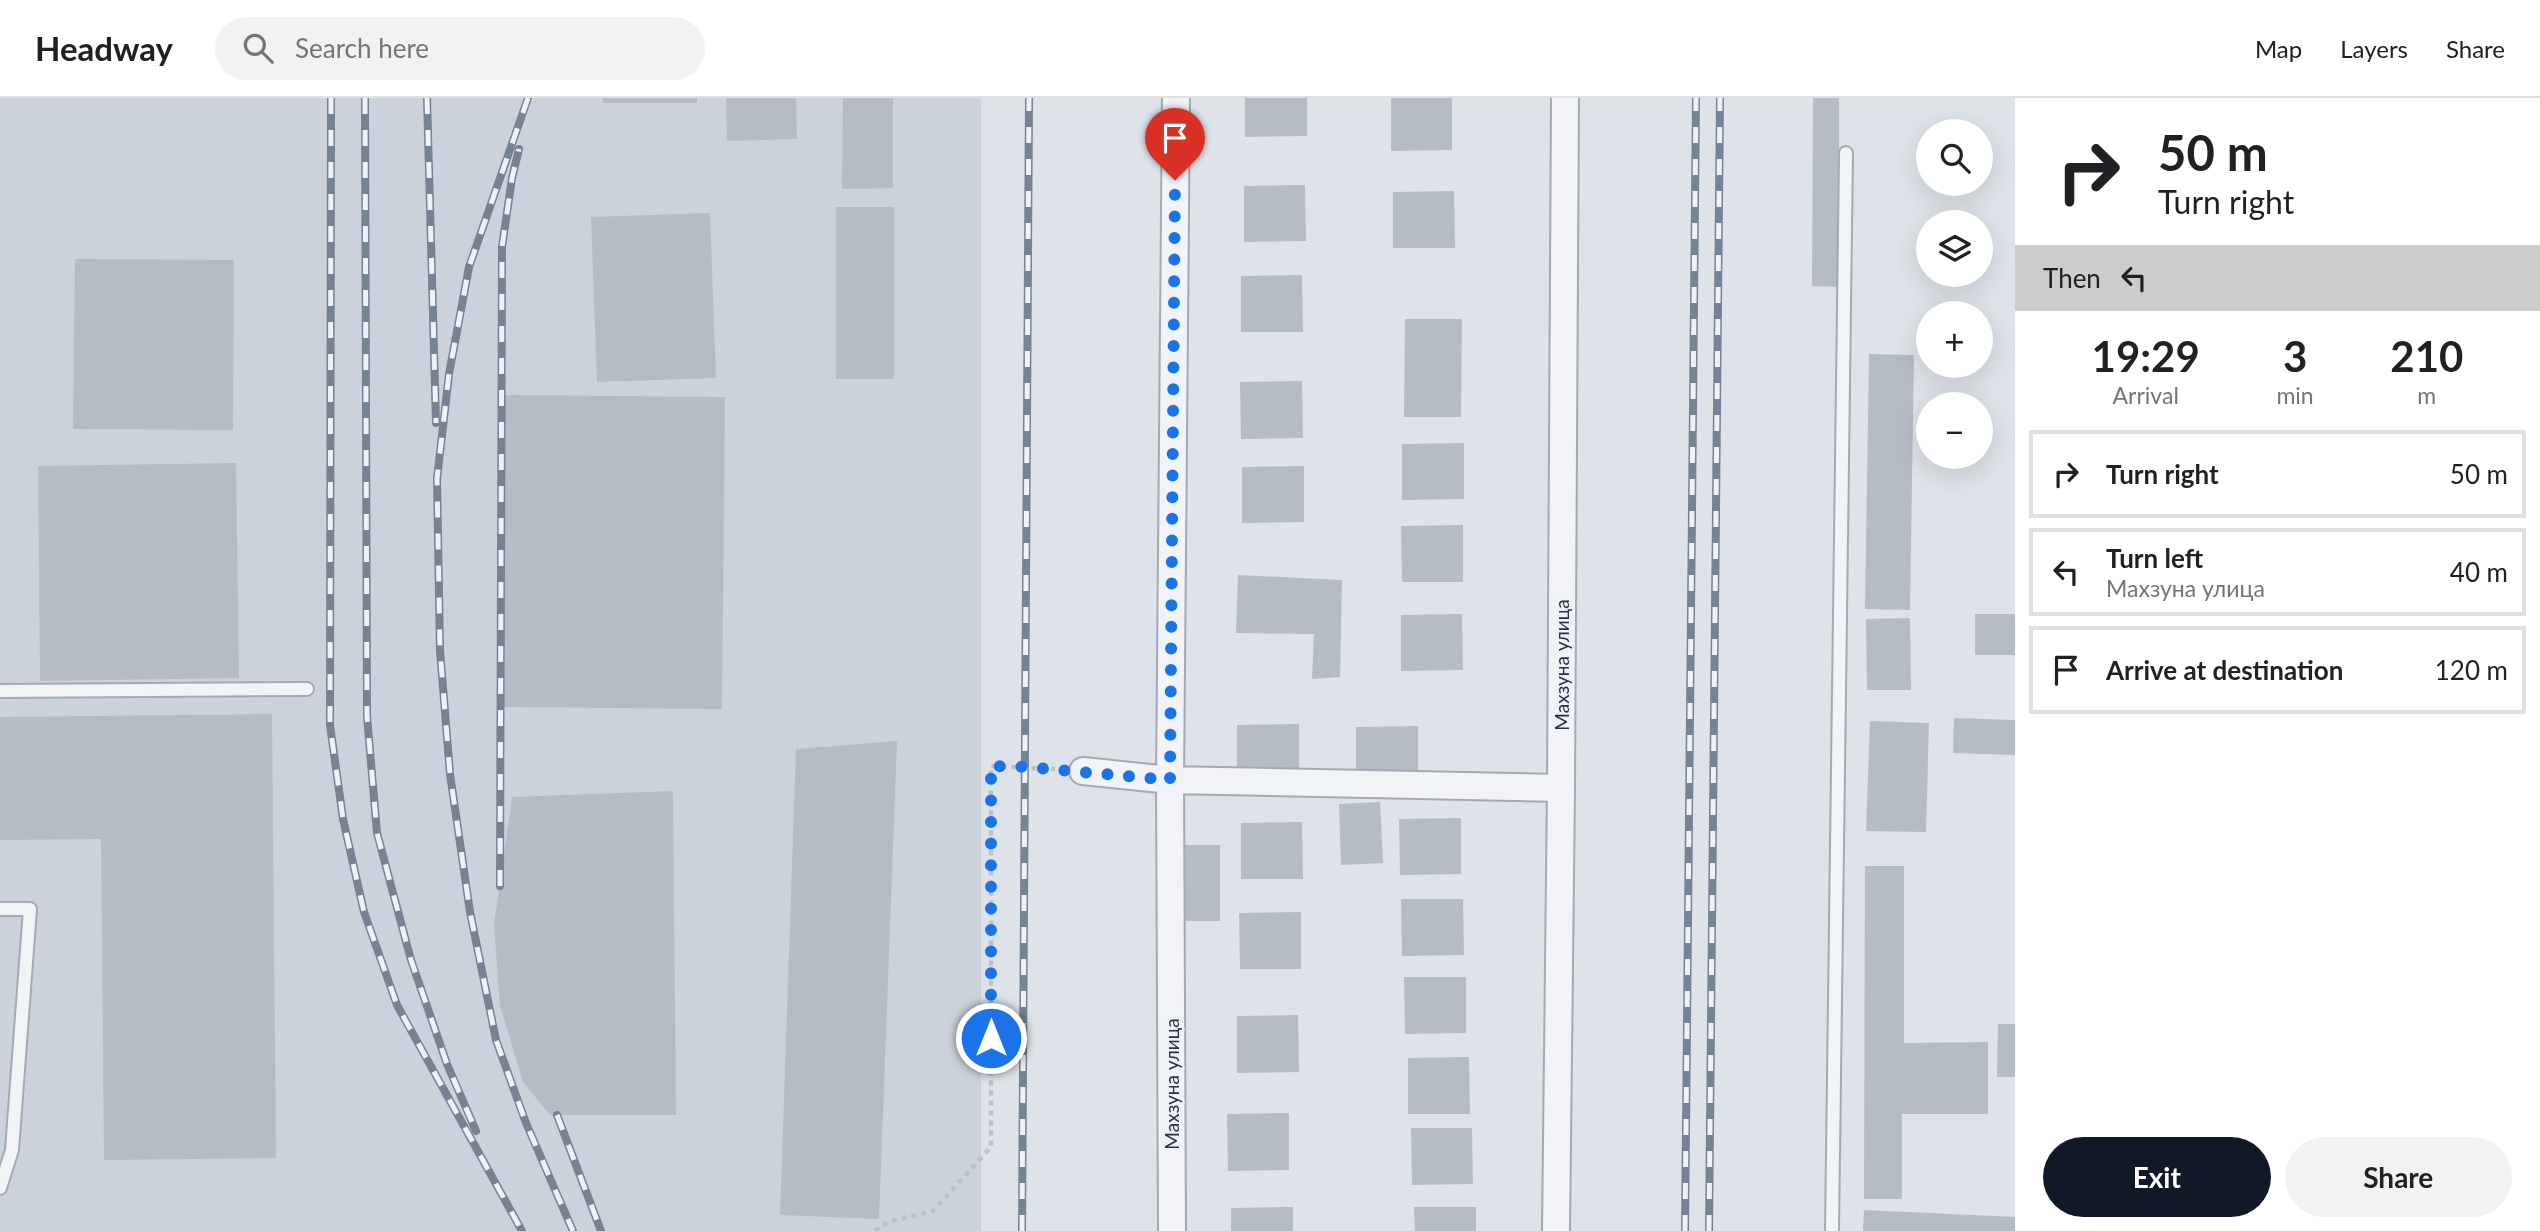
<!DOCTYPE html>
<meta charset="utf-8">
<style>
:root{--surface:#fff;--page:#f2f2f2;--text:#202124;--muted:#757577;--line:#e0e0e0;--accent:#111827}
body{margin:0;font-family:Lato,sans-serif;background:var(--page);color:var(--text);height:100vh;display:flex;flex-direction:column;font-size:26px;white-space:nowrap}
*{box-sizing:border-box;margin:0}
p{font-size:23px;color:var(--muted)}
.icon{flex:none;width:38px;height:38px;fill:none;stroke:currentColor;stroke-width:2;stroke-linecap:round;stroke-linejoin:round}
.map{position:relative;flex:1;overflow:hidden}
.details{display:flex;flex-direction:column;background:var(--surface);width:525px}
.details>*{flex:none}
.guide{background:#fff;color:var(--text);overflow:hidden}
.controls{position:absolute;left:1916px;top:21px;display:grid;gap:14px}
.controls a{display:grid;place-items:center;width:77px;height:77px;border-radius:50%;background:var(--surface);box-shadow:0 7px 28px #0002;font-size:35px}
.pin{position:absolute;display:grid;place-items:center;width:60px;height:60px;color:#fff;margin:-72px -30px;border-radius:50% 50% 50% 0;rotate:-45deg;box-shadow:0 0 7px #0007}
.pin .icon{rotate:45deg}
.me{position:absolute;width:77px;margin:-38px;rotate:0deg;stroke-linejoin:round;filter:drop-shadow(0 0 5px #0008)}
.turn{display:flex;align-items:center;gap:24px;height:147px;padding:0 28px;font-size:32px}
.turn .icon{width:91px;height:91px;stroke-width:2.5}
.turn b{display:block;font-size:49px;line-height:60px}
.then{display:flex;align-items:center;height:66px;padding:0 28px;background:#0003;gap:14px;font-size:26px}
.eta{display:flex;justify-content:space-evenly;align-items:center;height:119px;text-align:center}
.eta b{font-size:42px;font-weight:700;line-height:49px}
.cta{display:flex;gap:14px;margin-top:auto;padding:14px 28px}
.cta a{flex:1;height:80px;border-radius:42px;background:var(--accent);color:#fff;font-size:28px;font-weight:700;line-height:80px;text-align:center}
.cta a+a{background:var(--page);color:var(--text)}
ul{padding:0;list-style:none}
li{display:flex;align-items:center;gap:21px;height:88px;margin:0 14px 10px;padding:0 14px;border:4px solid var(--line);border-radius:0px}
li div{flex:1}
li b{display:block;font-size:26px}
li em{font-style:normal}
header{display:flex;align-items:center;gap:42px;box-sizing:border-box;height:98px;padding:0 35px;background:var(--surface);border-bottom:2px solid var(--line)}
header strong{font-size:33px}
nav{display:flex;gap:38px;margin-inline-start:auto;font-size:24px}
.search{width:490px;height:63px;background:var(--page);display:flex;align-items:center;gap:18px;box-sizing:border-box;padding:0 24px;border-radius:38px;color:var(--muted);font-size:26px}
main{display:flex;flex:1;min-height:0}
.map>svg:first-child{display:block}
.built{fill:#ccd2db}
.building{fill:#b5bcc6}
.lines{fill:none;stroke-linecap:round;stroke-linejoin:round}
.service-casing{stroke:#a3aab3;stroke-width:16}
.minor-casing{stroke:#a3aab3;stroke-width:30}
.path{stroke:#bcc1c8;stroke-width:4.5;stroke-dasharray:5 5;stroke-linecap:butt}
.service{stroke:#f1f3f7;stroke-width:12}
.minor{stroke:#f1f3f7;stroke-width:26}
.rail-casing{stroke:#768393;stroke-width:8}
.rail{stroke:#eef2f6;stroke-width:5;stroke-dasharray:16;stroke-linecap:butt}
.route{stroke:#1a73e8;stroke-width:12;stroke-dasharray:0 21.6}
.labels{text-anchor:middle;stroke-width:5;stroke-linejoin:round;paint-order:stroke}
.street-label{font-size:19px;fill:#263141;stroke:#eef2f6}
</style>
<header>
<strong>Headway</strong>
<div class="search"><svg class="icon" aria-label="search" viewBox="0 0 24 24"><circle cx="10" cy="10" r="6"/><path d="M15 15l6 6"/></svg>Search here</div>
<nav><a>Map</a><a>Layers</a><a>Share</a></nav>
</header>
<main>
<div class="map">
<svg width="2015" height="1133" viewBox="0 0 2015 1133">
<rect width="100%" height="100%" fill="#dee3e9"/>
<path class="built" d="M 0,0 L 981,0 L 981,1133 L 0,1133 Z"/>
<path class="building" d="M 603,0 L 697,0 L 697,5 L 603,5 Z
M 726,0 L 796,0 L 797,41 L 727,43 Z
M 843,0 L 893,0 L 893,90 L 842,91 Z
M 1245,0 L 1307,0 L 1307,38 L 1245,39 Z
M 1391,0 L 1452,0 L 1452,52 L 1391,53 Z
M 1813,0 L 1839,0 L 1839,189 L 1812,188 Z
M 1305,87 L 1306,143 L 1244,144 L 1244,88 Z
M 1454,93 L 1455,150 L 1393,150 L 1393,94 Z
M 836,109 L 894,109 L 894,281 L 836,281 Z
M 710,115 L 716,280 L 597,284 L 591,119 Z
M 75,161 L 234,162 L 233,332 L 73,331 Z
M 1302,177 L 1303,234 L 1241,234 L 1241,178 Z
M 1405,221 L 1462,221 L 1461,319 L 1404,319 Z
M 1869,256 L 1914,257 L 1910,512 L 1865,511 Z
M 1302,283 L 1303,340 L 1241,341 L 1240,284 Z
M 505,297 L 725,299 L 722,611 L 502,609 Z
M 1464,345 L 1464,401 L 1402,402 L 1402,346 Z
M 236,365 L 239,580 L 40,583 L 38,368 Z
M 1304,368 L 1304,424 L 1242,425 L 1242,369 Z
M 1463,427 L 1463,484 L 1402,484 L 1401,428 Z
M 1238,477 L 1342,482 L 1340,579 L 1312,581 L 1314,536 L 1236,535 Z
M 1462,516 L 1463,572 L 1401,573 L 1401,517 Z
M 1975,516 L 2015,516 L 2015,557 L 1975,557 Z
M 1910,520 L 1911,592 L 1867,592 L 1866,521 Z
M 272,616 L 276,1060 L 104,1062 L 101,741 L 0,742 L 0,619 Z
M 1954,620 L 2015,622 L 2015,657 L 1953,655 Z
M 1870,623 L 1929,625 L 1926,734 L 1866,733 Z
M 1299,626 L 1299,683 L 1237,683 L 1237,627 Z
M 1418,628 L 1418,684 L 1356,685 L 1356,629 Z
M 897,643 L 879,1121 L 780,1117 L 796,651 Z
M 673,693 L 676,1017 L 550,1017 L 523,984 L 500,908 L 494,827 L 512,699 Z
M 1380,704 L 1383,765 L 1341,767 L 1339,706 Z
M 1461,720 L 1461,776 L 1400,777 L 1399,721 Z
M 1302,724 L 1303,781 L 1241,781 L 1241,725 Z
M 1184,747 L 1220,747 L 1220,823 L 1184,823 Z
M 1865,768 L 1904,768 L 1904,945 L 1988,944 L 1988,1016 L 1902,1016 L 1902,1101 L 1864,1101 Z
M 1401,801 L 1463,801 L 1464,857 L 1402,858 Z
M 1301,814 L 1301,871 L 1240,871 L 1239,815 Z
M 1404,879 L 1466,879 L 1466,935 L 1405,936 Z
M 1298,917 L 1299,974 L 1237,975 L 1237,918 Z
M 1998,926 L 2015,926 L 2015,979 L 1997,979 Z
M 1469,959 L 1470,1016 L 1408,1016 L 1408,960 Z
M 1289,1015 L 1289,1072 L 1228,1073 L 1227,1016 Z
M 1411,1030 L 1472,1030 L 1473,1086 L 1412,1087 Z
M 1293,1109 L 1293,1133 L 1231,1133 L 1231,1110 Z
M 1414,1109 L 1476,1109 L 1476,1133 L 1415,1133 Z
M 1864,1112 L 2015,1119 L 2015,1133 L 1863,1133 Z"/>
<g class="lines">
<g class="service-casing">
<path id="service" d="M 0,593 L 307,591
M 0,811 L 30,811 L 12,1052 L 0,1090
M 1832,1133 L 1846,55"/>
</g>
<g class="minor-casing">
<path id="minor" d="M 1083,673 L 1170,682 L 1561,690
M 1172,1133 L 1170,682 L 1176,0
M 1556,1133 L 1561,690 L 1565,0"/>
</g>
<path class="path" d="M 875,1133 L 888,1124 L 933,1113 L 991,1049 L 991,668 L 1055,671"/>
<use href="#service" class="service"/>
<use href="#minor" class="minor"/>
<g class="rail-casing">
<path id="rail" d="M 331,0 L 330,627 L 343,721 L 364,814 L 397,907 L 522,1133
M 365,0 L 367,618 L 377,735 L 411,862 L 447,966 L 476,1033
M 427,0 L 436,325
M 528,0 L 469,169 L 449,276 L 437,381 L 440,552 L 450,676 L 470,814 L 496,942 L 526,1025 L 573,1133
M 500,788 L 502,149 L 512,80 L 519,51
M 557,1017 L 601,1133
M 1022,1133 L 1029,0
M 1685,1133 L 1696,0
M 1709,1133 L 1720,0"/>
</g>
<use href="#rail" class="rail"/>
</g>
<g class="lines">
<path class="route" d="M 991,940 L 991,668 L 1026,669 L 1170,682 L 1175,82"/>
</g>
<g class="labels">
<g class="street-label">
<text transform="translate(1562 567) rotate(-90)" y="7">Махзуна улица</text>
<text transform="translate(1172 986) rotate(-90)" y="7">Махзуна улица</text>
</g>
</g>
</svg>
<div class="controls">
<a><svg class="icon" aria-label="search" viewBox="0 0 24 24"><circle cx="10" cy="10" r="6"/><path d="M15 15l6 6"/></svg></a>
<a><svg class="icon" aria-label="layers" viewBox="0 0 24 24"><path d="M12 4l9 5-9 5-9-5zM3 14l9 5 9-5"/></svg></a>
<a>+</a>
<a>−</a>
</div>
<div class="pin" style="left:1175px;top:82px;background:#d93025"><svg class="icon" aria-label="arrive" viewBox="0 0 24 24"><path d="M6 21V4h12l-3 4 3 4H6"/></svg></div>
<svg class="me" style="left:991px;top:940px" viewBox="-20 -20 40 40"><circle r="17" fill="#1a73e8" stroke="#fff" stroke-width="3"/><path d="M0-11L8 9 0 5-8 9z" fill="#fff"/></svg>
</div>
<section class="details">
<div class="guide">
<div class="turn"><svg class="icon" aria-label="right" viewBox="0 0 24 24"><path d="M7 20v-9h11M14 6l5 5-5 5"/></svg><div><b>50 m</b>Turn right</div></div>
<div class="then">Then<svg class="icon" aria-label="left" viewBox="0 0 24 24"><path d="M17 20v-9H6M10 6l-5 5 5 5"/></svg></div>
</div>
<div class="eta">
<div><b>19:29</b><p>Arrival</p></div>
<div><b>3</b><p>min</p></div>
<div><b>210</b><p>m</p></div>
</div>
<ul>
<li><svg class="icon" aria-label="right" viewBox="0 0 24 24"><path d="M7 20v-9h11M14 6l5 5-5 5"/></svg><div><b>Turn right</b></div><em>50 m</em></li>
<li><svg class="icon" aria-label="left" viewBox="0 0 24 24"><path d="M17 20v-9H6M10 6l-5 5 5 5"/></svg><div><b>Turn left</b><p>Махзуна улица</p></div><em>40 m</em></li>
<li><svg class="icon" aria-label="arrive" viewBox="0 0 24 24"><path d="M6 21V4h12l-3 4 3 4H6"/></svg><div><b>Arrive at destination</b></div><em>120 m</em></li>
</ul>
<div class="cta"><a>Exit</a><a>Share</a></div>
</section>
</main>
